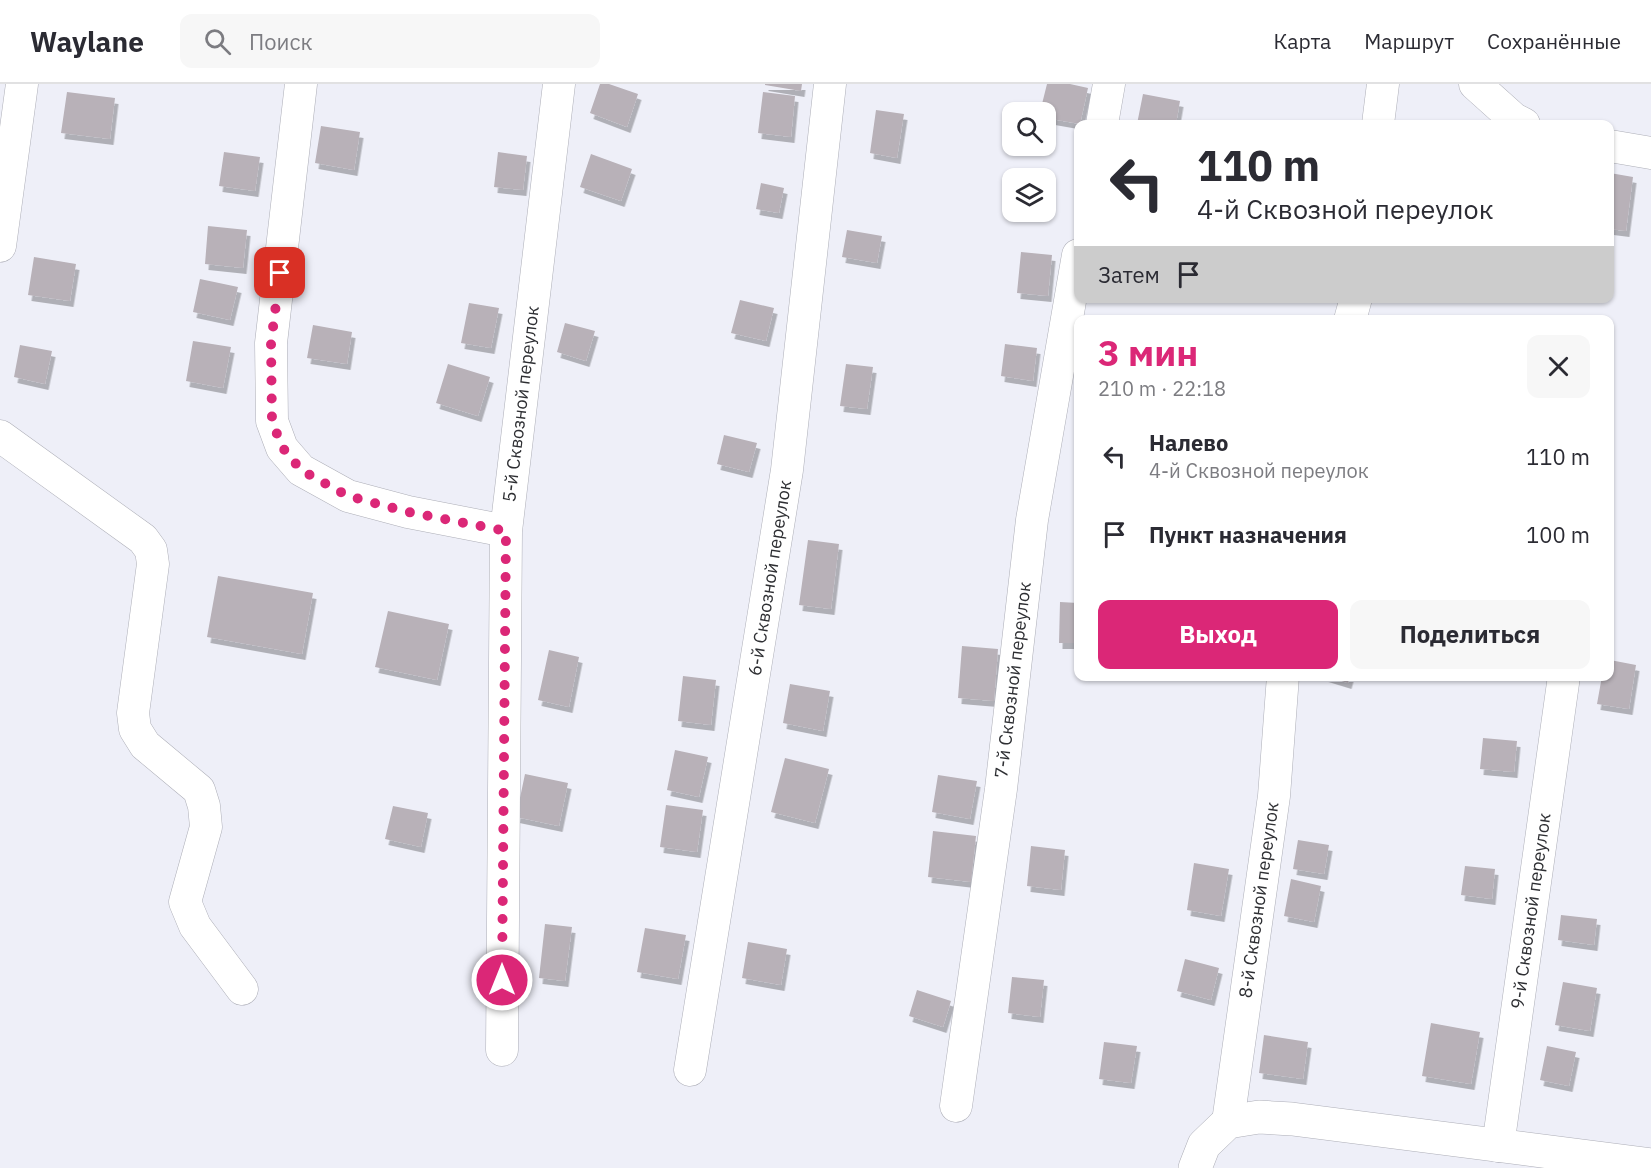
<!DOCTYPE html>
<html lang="ru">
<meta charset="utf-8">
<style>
:root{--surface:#fff;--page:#f7f7f7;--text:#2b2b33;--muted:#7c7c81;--line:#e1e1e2;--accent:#db2777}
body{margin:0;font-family:"IBM Plex Sans",sans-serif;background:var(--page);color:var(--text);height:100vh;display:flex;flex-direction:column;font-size:22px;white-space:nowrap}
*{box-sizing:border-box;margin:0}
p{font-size:20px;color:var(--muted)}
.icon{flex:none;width:33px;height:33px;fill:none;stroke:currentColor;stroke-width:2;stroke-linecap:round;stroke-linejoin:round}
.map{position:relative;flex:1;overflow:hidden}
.details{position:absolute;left:1074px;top:231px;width:540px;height:366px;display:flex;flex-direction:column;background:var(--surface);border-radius:12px;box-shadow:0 2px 4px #0004}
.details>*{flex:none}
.guide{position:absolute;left:1074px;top:36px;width:540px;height:183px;border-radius:12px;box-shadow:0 2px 4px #0004;background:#fff;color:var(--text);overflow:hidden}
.controls{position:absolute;left:1002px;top:18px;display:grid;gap:12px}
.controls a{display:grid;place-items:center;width:54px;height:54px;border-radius:12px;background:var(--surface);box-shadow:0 2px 4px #0004;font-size:30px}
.pin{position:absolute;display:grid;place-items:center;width:51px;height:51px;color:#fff;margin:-26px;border-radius:12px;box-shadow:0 3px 9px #0006}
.me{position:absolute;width:66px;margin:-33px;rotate:0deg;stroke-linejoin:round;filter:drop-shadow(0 0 4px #0008)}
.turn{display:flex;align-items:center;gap:21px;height:126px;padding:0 24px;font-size:27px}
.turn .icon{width:78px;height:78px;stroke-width:2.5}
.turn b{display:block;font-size:42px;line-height:51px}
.then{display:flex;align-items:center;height:57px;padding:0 24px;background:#0003;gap:12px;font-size:22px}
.round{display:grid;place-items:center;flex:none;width:63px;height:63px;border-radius:12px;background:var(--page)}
.head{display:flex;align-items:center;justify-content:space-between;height:102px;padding:0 24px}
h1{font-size:36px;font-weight:700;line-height:45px;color:var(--accent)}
.primary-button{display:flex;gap:12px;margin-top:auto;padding:12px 24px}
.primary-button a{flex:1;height:69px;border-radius:12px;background:var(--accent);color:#fff;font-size:24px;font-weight:700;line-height:69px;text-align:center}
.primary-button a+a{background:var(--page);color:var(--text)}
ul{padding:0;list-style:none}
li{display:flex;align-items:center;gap:18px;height:78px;padding:0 24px}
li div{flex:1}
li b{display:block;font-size:22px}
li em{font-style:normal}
header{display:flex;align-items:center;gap:36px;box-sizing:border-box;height:84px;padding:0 30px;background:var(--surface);border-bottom:2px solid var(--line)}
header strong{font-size:28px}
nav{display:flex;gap:33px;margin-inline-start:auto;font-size:21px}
.search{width:420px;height:54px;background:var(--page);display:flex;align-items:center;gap:15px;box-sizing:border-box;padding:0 21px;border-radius:12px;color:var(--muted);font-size:22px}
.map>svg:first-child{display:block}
.building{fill:#b8b1b8;filter:url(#shadow)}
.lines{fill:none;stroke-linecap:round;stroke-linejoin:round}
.street-casing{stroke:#adaeb7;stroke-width:33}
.secondary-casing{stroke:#adaeb7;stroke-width:34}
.street{stroke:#fff;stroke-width:32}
.secondary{stroke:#fff;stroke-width:33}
.route{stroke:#db2777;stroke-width:10;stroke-dasharray:0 18}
.labels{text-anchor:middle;stroke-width:4.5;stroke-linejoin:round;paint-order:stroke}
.street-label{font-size:18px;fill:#2e2f33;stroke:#fff}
</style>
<header>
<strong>Waylane</strong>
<div class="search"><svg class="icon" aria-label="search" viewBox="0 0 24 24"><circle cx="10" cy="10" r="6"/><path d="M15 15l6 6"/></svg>Поиск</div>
<nav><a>Карта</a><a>Маршрут</a><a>Сохранённые</a></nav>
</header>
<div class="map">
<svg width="1651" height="1084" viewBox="0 0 1651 1084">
<defs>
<filter id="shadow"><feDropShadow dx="3.5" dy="6" stdDeviation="0" flood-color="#0004"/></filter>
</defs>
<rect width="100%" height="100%" fill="#eeeff8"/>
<path class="building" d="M 600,0 L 609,0 L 638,10 L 627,43 L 590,29 Z
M 765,0 L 802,0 L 801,7 L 765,1 Z
M 1047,0 L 1070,0 L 1088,4 L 1080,40 L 1046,34 L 1046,28 L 1040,28 Z
M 67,8 L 115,14 L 110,55 L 61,49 Z
M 763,8 L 795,12 L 791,53 L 758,49 Z
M 1143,10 L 1180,17 L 1176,40 L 1137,40 Z
M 876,26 L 904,30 L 897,74 L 870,69 Z
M 321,42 L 360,48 L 354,86 L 315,79 Z
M 224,68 L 260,73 L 255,107 L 219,102 Z
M 498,68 L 527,72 L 523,106 L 494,103 Z
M 591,70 L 632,85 L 621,117 L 580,103 Z
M 1610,89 L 1633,93 L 1626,147 L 1610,145 Z
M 761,99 L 784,104 L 779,129 L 756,125 Z
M 208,142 L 247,146 L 243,184 L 205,180 Z
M 847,146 L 882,152 L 877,179 L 842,173 Z
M 1021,168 L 1052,171 L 1048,212 L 1017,209 Z
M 34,173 L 76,180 L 70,217 L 28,211 Z
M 200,195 L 238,203 L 230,236 L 193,228 Z
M 740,216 L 774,224 L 766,257 L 731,249 Z
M 469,219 L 499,224 L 491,264 L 461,259 Z
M 565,239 L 595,247 L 586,277 L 557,268 Z
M 313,241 L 352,248 L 347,280 L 307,274 Z
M 193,257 L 231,263 L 223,304 L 186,297 Z
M 1005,260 L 1037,264 L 1033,297 L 1001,292 Z
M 20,261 L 52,267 L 45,300 L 14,293 Z
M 448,280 L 490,293 L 478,332 L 436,319 Z
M 846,280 L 873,283 L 867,325 L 840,322 Z
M 724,351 L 757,359 L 749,388 L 717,380 Z
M 808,456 L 839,460 L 831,525 L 799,521 Z
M 218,492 L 313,509 L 302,570 L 207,553 Z
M 1060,518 L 1078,519 L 1078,559 L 1059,559 Z
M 388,527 L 449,540 L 437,596 L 375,583 Z
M 962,562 L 998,565 L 994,617 L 958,614 Z
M 549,566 L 579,573 L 569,623 L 538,616 Z
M 1610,576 L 1636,581 L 1629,625 L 1597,620 L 1602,592 L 1610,592 Z
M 683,592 L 716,596 L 711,641 L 678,637 Z
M 1325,592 L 1350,592 L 1348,599 Z
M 790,600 L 830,607 L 823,647 L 783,639 Z
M 1483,654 L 1517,657 L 1514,688 L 1480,685 Z
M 675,666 L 708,673 L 699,713 L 667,706 Z
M 785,674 L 829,685 L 815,739 L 771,728 Z
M 525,690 L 568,699 L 559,742 L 516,733 Z
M 938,691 L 977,697 L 970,735 L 932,728 Z
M 666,721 L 703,726 L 697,768 L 660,763 Z
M 393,722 L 428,729 L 421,763 L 385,755 Z
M 933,747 L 976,752 L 971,798 L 928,793 Z
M 1298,756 L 1329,761 L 1324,790 L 1293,785 Z
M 1031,762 L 1065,766 L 1061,806 L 1027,802 Z
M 1194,779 L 1229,785 L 1221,832 L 1187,826 Z
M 1465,782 L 1495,785 L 1492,815 L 1461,811 Z
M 1291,795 L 1321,802 L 1314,838 L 1284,832 Z
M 1561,831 L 1597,835 L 1594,861 L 1558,856 Z
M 545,840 L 572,843 L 565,897 L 539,894 Z
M 645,844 L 686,851 L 678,895 L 637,888 Z
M 748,858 L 787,865 L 781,901 L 742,894 Z
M 1185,875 L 1219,884 L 1211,916 L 1177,907 Z
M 1012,893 L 1044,896 L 1040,933 L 1008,929 Z
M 1563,898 L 1597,904 L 1590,947 L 1555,941 Z
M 917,906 L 951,917 L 943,943 L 909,932 Z
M 1431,939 L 1480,948 L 1471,1000 L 1422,992 Z
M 1264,951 L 1308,958 L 1303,995 L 1259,989 Z
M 1104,958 L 1137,962 L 1131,999 L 1099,995 Z
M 1547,962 L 1576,968 L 1569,1002 L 1540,996 Z"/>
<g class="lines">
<g class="street-casing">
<path id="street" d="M 301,0 L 271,259 L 272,337 L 282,364 L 301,386 L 348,412 L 408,428 L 506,447
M 1475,0 L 1514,35 L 1524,40
M 1102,40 L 1109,0
M 1378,40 L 1383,0
M 1610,62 L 1651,69
M 0,162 L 22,0
M 1350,236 L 1356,214
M 0,352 L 143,455 L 151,466 L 153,480 L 133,629 L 135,645 L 145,661 L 199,706 L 204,722 L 206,743 L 185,818 L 195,842 L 242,905
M 502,966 L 506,447 L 559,0
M 690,986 L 787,386 L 830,0
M 956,1022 L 1001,705 L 1032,436 L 1078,171
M 1228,1038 L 1274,712 L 1283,592
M 1498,1062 L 1564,592"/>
</g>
<g class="secondary-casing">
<path id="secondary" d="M 1195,1084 L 1204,1061 L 1228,1038 L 1259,1033 L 1292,1035 L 1651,1081"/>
</g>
<use href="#street" class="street"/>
<use href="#secondary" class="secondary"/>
</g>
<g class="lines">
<path class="route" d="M 280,189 L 271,259 L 272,337 L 282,363 L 301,386 L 348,412 L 408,428 L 506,447 L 502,896"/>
</g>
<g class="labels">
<g class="street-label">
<text transform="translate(521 320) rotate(-83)" y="6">5-й Сквозной переулок</text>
<text transform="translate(770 494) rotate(-81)" y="6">6-й Сквозной переулок</text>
<text transform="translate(1013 596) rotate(-83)" y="6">7-й Сквозной переулок</text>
<text transform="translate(1259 816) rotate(-82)" y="6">8-й Сквозной переулок</text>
<text transform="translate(1531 827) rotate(-82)" y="6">9-й Сквозной переулок</text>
</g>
</g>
</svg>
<div class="controls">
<a><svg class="icon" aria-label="search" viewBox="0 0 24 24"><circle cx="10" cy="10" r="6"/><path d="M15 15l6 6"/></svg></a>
<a><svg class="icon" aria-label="layers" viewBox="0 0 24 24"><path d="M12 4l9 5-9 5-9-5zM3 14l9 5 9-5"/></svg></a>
</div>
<div class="pin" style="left:280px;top:189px;background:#d93025"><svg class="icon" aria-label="arrive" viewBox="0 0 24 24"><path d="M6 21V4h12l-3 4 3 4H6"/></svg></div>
<svg class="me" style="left:502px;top:896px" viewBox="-20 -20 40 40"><circle r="17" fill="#db2777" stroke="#fff" stroke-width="3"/><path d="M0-11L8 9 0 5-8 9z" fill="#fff"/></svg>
<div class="guide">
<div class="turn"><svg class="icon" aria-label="left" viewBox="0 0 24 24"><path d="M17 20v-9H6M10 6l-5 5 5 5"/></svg><div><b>110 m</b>4-й Сквозной переулок</div></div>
<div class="then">Затем<svg class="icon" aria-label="arrive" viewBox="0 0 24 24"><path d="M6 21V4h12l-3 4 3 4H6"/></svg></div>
</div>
<section class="details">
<div class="head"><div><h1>3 мин</h1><p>210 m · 22:18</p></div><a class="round"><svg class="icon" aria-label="close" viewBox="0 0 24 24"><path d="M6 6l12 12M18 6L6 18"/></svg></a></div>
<ul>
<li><svg class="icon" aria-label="left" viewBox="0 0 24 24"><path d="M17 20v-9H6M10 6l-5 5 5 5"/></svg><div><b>Налево</b><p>4-й Сквозной переулок</p></div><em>110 m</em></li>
<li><svg class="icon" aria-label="arrive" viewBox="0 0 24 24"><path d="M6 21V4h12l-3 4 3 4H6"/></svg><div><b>Пункт назначения</b></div><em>100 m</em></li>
</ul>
<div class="primary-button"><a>Выход</a><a>Поделиться</a></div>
</section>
</div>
